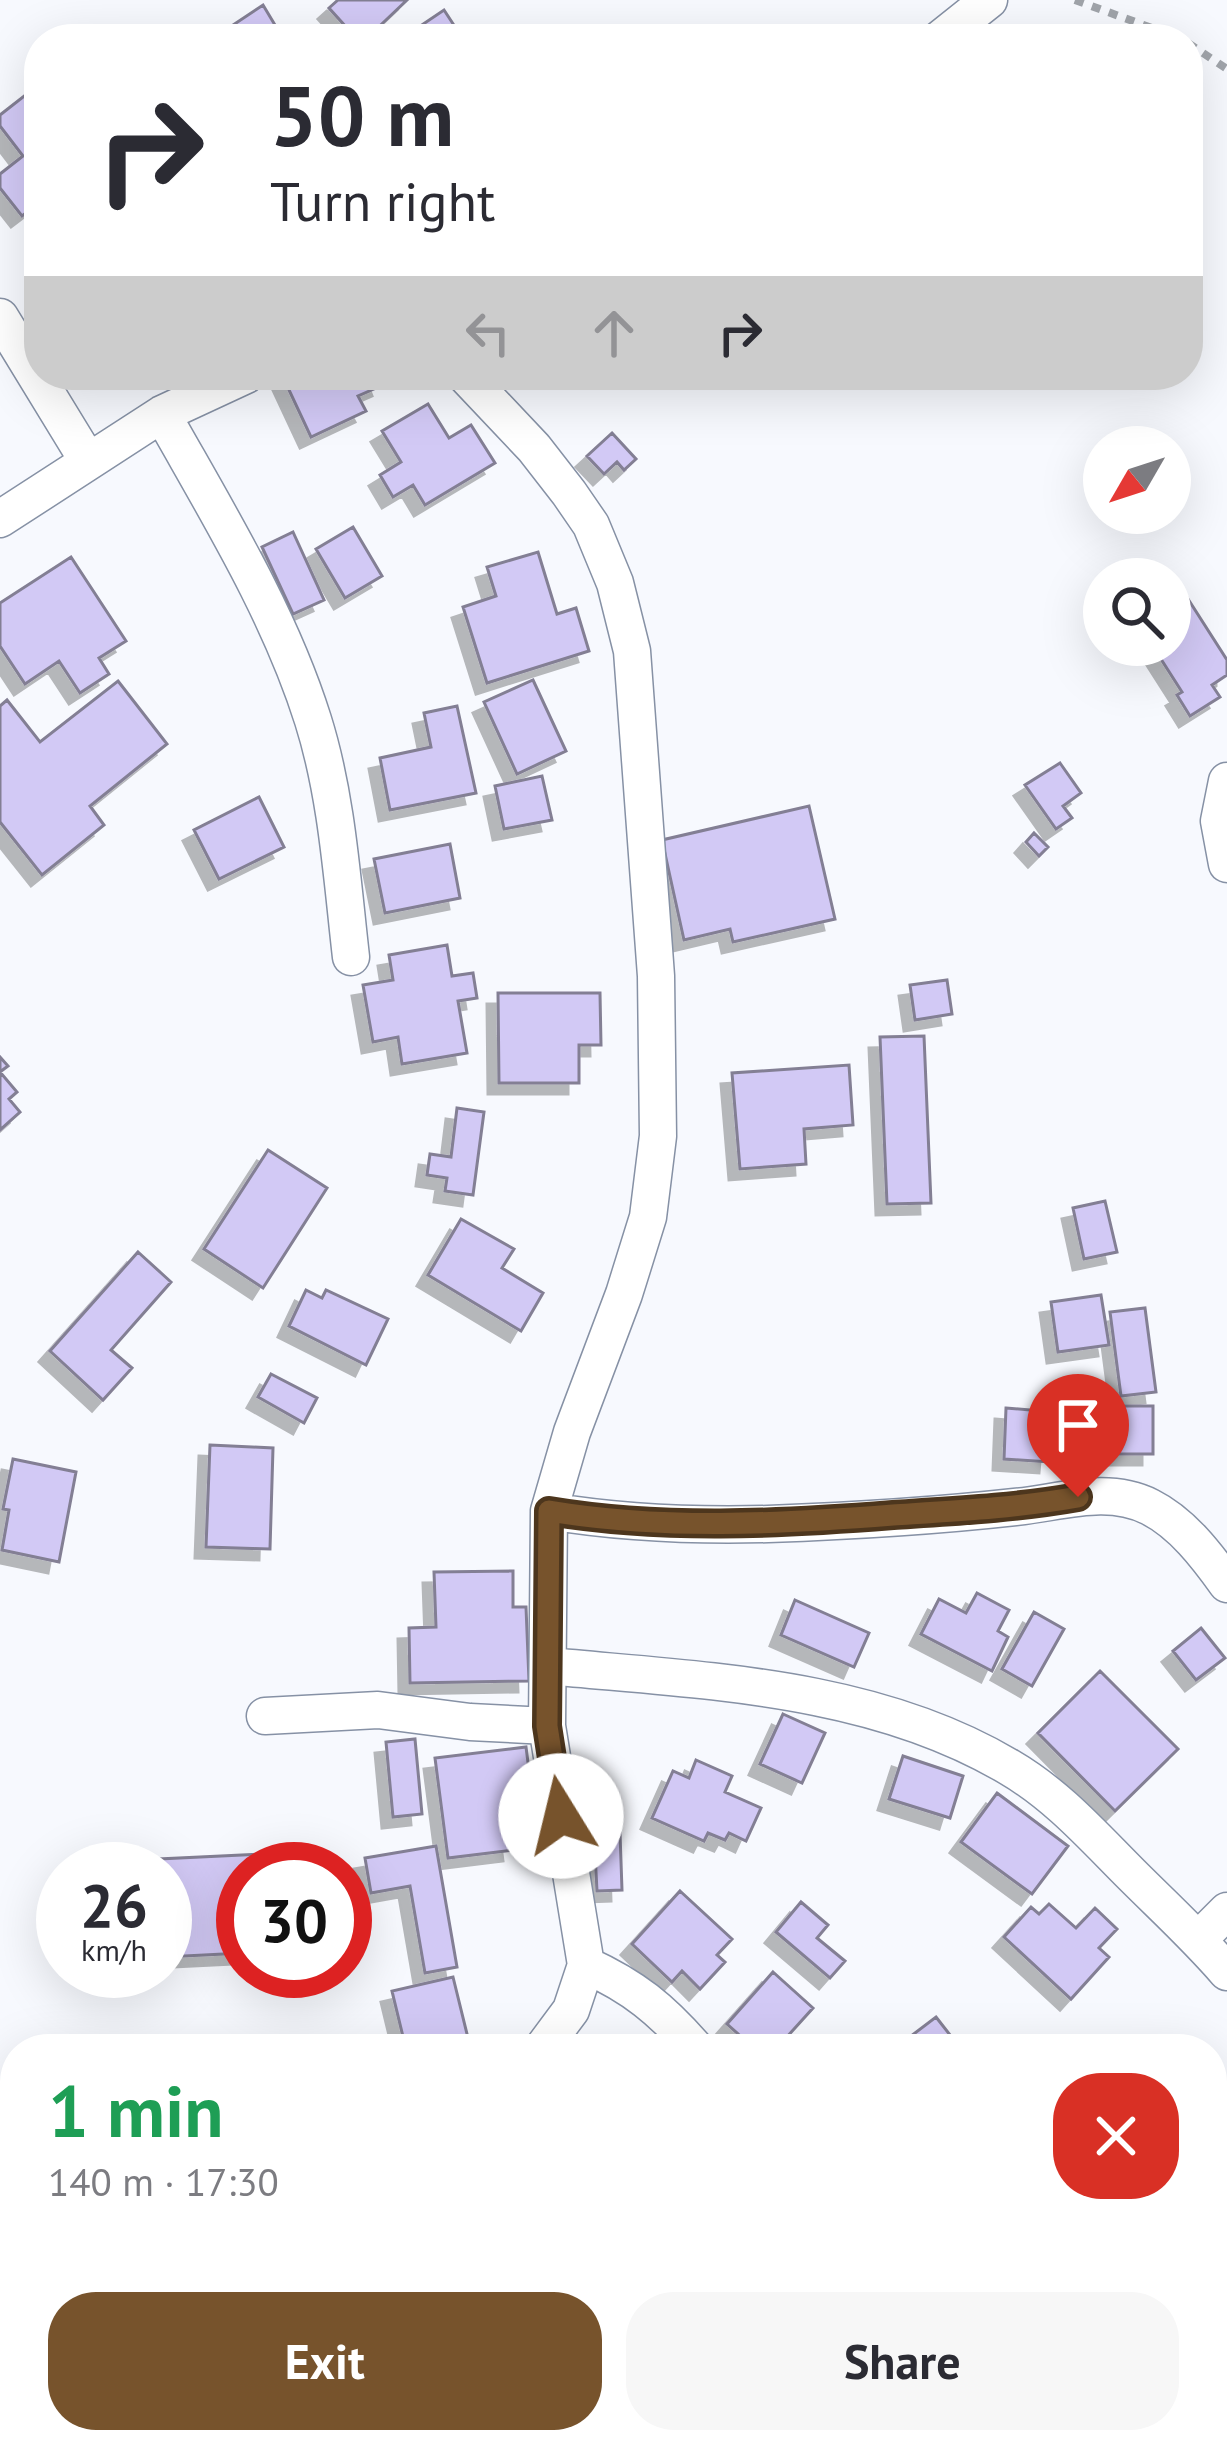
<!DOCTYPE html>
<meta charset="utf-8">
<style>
:root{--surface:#fff;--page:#f7f7f7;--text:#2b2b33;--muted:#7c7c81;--accent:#77532c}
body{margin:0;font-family:"PT Sans",sans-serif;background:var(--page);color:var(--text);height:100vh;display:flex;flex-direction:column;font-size:45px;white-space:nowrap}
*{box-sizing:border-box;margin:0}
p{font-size:39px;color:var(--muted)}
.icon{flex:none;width:66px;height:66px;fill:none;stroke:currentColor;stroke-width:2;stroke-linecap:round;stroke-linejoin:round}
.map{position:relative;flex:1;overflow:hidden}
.panel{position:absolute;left:0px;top:2034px;width:1227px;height:420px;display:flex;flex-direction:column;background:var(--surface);border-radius:48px 48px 0 0;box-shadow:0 12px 48px #0002}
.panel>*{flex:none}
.top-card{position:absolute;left:24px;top:24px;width:1179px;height:366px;border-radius:48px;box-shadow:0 12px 48px #0002;background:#fff;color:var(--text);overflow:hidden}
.needle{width:78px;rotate:231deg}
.fabs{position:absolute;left:1083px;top:426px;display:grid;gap:24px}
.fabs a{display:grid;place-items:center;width:108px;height:108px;border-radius:50%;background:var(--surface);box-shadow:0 12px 48px #0002;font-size:60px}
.speed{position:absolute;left:36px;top:1842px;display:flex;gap:24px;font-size:60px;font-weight:700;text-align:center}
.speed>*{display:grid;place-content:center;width:156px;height:156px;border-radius:50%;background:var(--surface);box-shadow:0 12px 48px #0002;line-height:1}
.speed small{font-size:30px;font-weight:400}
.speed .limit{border:18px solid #d22;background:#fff;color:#111}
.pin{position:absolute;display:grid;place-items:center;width:102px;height:102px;color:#fff;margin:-123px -51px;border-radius:50% 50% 50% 0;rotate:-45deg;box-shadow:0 0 12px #0007}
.pin .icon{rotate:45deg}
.me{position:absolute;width:132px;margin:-66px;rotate:351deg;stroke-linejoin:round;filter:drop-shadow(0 0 9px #0008)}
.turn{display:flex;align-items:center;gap:42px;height:252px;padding:0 48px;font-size:54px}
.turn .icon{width:156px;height:156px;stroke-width:2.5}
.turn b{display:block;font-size:84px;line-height:102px}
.lanes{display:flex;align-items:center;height:114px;padding:0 48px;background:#0003;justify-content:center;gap:60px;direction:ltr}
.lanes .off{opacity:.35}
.round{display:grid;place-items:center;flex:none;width:126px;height:126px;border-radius:48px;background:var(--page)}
.head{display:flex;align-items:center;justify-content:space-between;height:204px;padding:0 48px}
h1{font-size:72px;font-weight:700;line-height:90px;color:#1e9e55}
.cta{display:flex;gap:24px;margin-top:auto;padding:24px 48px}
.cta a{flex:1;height:138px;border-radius:48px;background:var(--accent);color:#fff;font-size:48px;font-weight:700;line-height:138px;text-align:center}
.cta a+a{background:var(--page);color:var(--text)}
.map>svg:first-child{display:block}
.building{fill:#d2c9f5;stroke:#837f94;stroke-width:3;filter:url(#shadow)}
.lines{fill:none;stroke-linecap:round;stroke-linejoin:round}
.minor-casing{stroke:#8691a5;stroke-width:39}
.path{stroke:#a0a4aa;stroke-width:8;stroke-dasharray:9 9;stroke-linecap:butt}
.minor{stroke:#fff;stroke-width:36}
.route-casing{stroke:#4d361d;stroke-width:30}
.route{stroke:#77532c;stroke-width:21}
</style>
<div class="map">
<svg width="1227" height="2454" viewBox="0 0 1227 2454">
<defs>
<filter id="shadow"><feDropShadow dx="-11" dy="11" stdDeviation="0" flood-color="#0004"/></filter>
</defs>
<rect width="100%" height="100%" fill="#f7f9fe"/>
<path class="building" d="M 338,0 L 407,0 L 366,39 L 357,39 L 329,8 Z
M 263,5 L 281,35 L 275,39 L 212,39 Z
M 444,10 L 463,39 L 401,39 Z
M 28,93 L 39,107 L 39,203 L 22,216 L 0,188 L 0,174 L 23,156 L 0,126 L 0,115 Z
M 282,375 L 379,375 L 383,385 L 358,396 L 366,411 L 311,437 Z
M 428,404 L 449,438 L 471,425 L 495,463 L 425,505 L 413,485 L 393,497 L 380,475 L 401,462 L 382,431 Z
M 612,433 L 636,459 L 624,470 L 617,462 L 604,474 L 587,456 Z
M 353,527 L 382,576 L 345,598 L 316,549 Z
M 293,532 L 324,600 L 293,614 L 262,547 Z
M 538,552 L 557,614 L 576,608 L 589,651 L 487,683 L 463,607 L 496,596 L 487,567 Z
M 71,557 L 126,641 L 99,658 L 109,674 L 80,693 L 59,661 L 25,684 L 0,646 L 0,603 Z
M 1181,588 L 1227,660 L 1227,675 L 1212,685 L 1220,697 L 1190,716 L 1177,695 L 1182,692 L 1152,645 L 1170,645 L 1170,595 Z
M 533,680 L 566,751 L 517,774 L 484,702 Z
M 118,681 L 167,744 L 90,806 L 104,825 L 42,875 L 0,822 L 0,706 L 7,700 L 40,742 Z
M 457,706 L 476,793 L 390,810 L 380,758 L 431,747 L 424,713 Z
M 1060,763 L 1081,793 L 1063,806 L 1072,818 L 1056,829 L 1025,785 Z
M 542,776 L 552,820 L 504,829 L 495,786 Z
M 259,797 L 284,847 L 219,879 L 194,830 Z
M 809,806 L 835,919 L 733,942 L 730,929 L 684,940 L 662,840 Z
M 1034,833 L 1048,847 L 1039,856 L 1026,842 Z
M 450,844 L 460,898 L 385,913 L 374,859 Z
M 447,945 L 452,976 L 473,973 L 477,998 L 458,1001 L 467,1053 L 402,1064 L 398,1037 L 373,1042 L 363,985 L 393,980 L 389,955 Z
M 947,980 L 952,1014 L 915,1020 L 910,985 Z
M 498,993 L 600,993 L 601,1045 L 579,1045 L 579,1083 L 499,1083 Z
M 924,1036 L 931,1203 L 887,1204 L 880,1037 Z
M 0,1057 L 8,1066 L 0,1072 L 17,1092 L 9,1099 L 20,1112 L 0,1130 Z
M 849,1065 L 853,1125 L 804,1129 L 806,1164 L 740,1169 L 732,1073 Z
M 457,1108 L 484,1112 L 473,1195 L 445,1191 L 447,1178 L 427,1175 L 430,1154 L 451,1157 Z
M 268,1150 L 327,1188 L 263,1288 L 204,1249 Z
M 1105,1201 L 1117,1252 L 1084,1259 L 1073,1208 Z
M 461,1219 L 514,1249 L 502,1268 L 543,1293 L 521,1331 L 428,1275 Z
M 138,1252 L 171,1282 L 111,1350 L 132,1368 L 103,1400 L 50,1351 Z
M 306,1290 L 322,1298 L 326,1290 L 388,1319 L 366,1365 L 289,1326 Z
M 1101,1295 L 1109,1345 L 1058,1352 L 1051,1302 Z
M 1145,1308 L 1156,1392 L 1121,1396 L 1110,1312 Z
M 271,1374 L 317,1398 L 304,1423 L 258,1397 Z
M 1067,1406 L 1153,1406 L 1153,1454 L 1067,1454 Z
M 1006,1408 L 1054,1412 L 1050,1462 L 1004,1459 Z
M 210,1445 L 273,1448 L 270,1549 L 206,1547 Z
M 13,1459 L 76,1472 L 59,1562 L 2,1550 L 9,1510 L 3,1509 Z
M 513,1571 L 513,1607 L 526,1607 L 529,1681 L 410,1683 L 409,1628 L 436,1627 L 434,1572 Z
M 977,1593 L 1009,1610 L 998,1631 L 1008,1637 L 992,1671 L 921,1634 L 939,1599 L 966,1613 Z
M 795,1600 L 869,1633 L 854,1667 L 781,1635 Z
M 1034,1612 L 1064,1629 L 1032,1686 L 1002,1669 Z
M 1201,1628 L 1225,1658 L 1196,1680 L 1173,1651 Z
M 1100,1671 L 1178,1749 L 1115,1811 L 1038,1733 Z
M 783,1714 L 825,1733 L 802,1783 L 760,1764 Z
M 415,1739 L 422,1814 L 393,1817 L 386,1742 Z
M 526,1747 L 533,1801 L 508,1805 L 514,1850 L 448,1858 L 435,1758 Z
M 903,1756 L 963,1776 L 950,1818 L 889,1799 Z
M 696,1760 L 732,1776 L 725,1792 L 761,1808 L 746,1841 L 729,1833 L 725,1840 L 708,1833 L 704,1841 L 652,1818 L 673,1771 L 689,1778 Z
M 997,1793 L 1068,1846 L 1032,1894 L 961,1842 Z
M 620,1833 L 622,1890 L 597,1891 L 594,1834 Z
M 436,1846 L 457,1967 L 425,1973 L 410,1886 L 371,1893 L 365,1858 Z
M 305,1852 L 306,1869 L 243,1869 L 243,1953 L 165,1957 L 165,1869 L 159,1869 L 159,1859 Z
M 680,1891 L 732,1939 L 717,1955 L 725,1962 L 700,1989 L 682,1971 L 672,1982 L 632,1944 Z
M 801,1902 L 828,1925 L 817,1938 L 845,1961 L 830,1978 L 776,1932 Z
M 1049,1904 L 1076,1928 L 1095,1908 L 1117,1929 L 1099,1948 L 1109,1957 L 1071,1999 L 1004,1937 L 1031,1907 L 1039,1914 Z
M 773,1972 L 813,2008 L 776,2049 L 755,2049 L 727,2024 Z
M 453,1977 L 468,2038 L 406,2049 L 392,1991 Z
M 936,2017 L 961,2049 L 894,2049 Z
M 724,2439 L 737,2439 L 744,2454 L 700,2454 L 699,2450 Z
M 876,2440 L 882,2454 L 841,2454 Z"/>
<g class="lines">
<g class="minor-casing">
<path id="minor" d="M 940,39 L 989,0
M 0,317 L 88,461
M 465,375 L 534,448 L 569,493 L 591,525 L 615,583 L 632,651 L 656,976 L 658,1136 L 648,1217 L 624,1294 L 572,1432 L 549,1511 L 547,1726 L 586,1965 L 571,2010 L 542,2049
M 162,414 C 217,512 279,612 313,720 C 337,796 342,879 351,957
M 0,519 L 162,414 L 246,375
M 1227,781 L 1219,821 L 1227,864
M 549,1511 C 622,1523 695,1526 768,1524 C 850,1521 934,1516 1015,1507 C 1059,1503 1107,1485 1150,1507 C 1182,1523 1207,1556 1227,1584
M 549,1666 C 703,1681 871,1685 1009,1767 C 1057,1795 1092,1835 1131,1874 C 1164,1907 1197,1937 1227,1972
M 265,1716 L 378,1710 L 470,1722 L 547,1726
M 1199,1939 L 1227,1911
M 586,1965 C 634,1987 661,2009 696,2049
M 0,2359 L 15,2355
M 900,2439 L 907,2454
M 935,2454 L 993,2439"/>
</g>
<path class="path" d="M 1075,0 L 1182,39
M 1188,43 L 1227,69"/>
<use href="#minor" class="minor"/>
</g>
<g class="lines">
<g class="route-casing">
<path id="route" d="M 561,1816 L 547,1726 L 549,1511 C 663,1530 778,1524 893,1515 C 955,1511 1016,1508 1078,1497"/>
</g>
<use href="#route" class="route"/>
</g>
</svg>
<div class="fabs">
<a><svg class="needle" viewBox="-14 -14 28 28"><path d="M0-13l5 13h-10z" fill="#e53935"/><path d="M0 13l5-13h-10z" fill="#7c7c81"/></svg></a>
<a><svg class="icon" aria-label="search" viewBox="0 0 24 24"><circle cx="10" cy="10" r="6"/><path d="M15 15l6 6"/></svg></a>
</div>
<div class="speed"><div>26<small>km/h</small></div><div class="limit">30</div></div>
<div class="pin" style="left:1078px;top:1497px;background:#d93025"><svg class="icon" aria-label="arrive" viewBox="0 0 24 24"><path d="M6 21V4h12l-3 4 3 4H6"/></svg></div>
<svg class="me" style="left:561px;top:1816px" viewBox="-20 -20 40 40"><circle r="19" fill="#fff"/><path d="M0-13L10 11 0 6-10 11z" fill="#77532c"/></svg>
<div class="top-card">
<div class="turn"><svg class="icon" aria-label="right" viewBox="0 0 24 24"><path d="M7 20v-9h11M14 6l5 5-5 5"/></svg><div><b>50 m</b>Turn right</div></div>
<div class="lanes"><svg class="icon off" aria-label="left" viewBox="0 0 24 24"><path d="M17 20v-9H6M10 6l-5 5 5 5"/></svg><svg class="icon off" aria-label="ahead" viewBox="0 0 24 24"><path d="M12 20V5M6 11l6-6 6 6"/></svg><svg class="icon" aria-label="right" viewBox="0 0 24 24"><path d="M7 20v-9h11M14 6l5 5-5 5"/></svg></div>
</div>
<section class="panel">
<div class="head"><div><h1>1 min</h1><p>140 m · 17:30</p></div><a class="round" style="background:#d93025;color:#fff"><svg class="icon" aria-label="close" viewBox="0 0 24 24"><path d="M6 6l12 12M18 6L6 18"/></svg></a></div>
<div class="cta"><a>Exit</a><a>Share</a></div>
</section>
</div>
